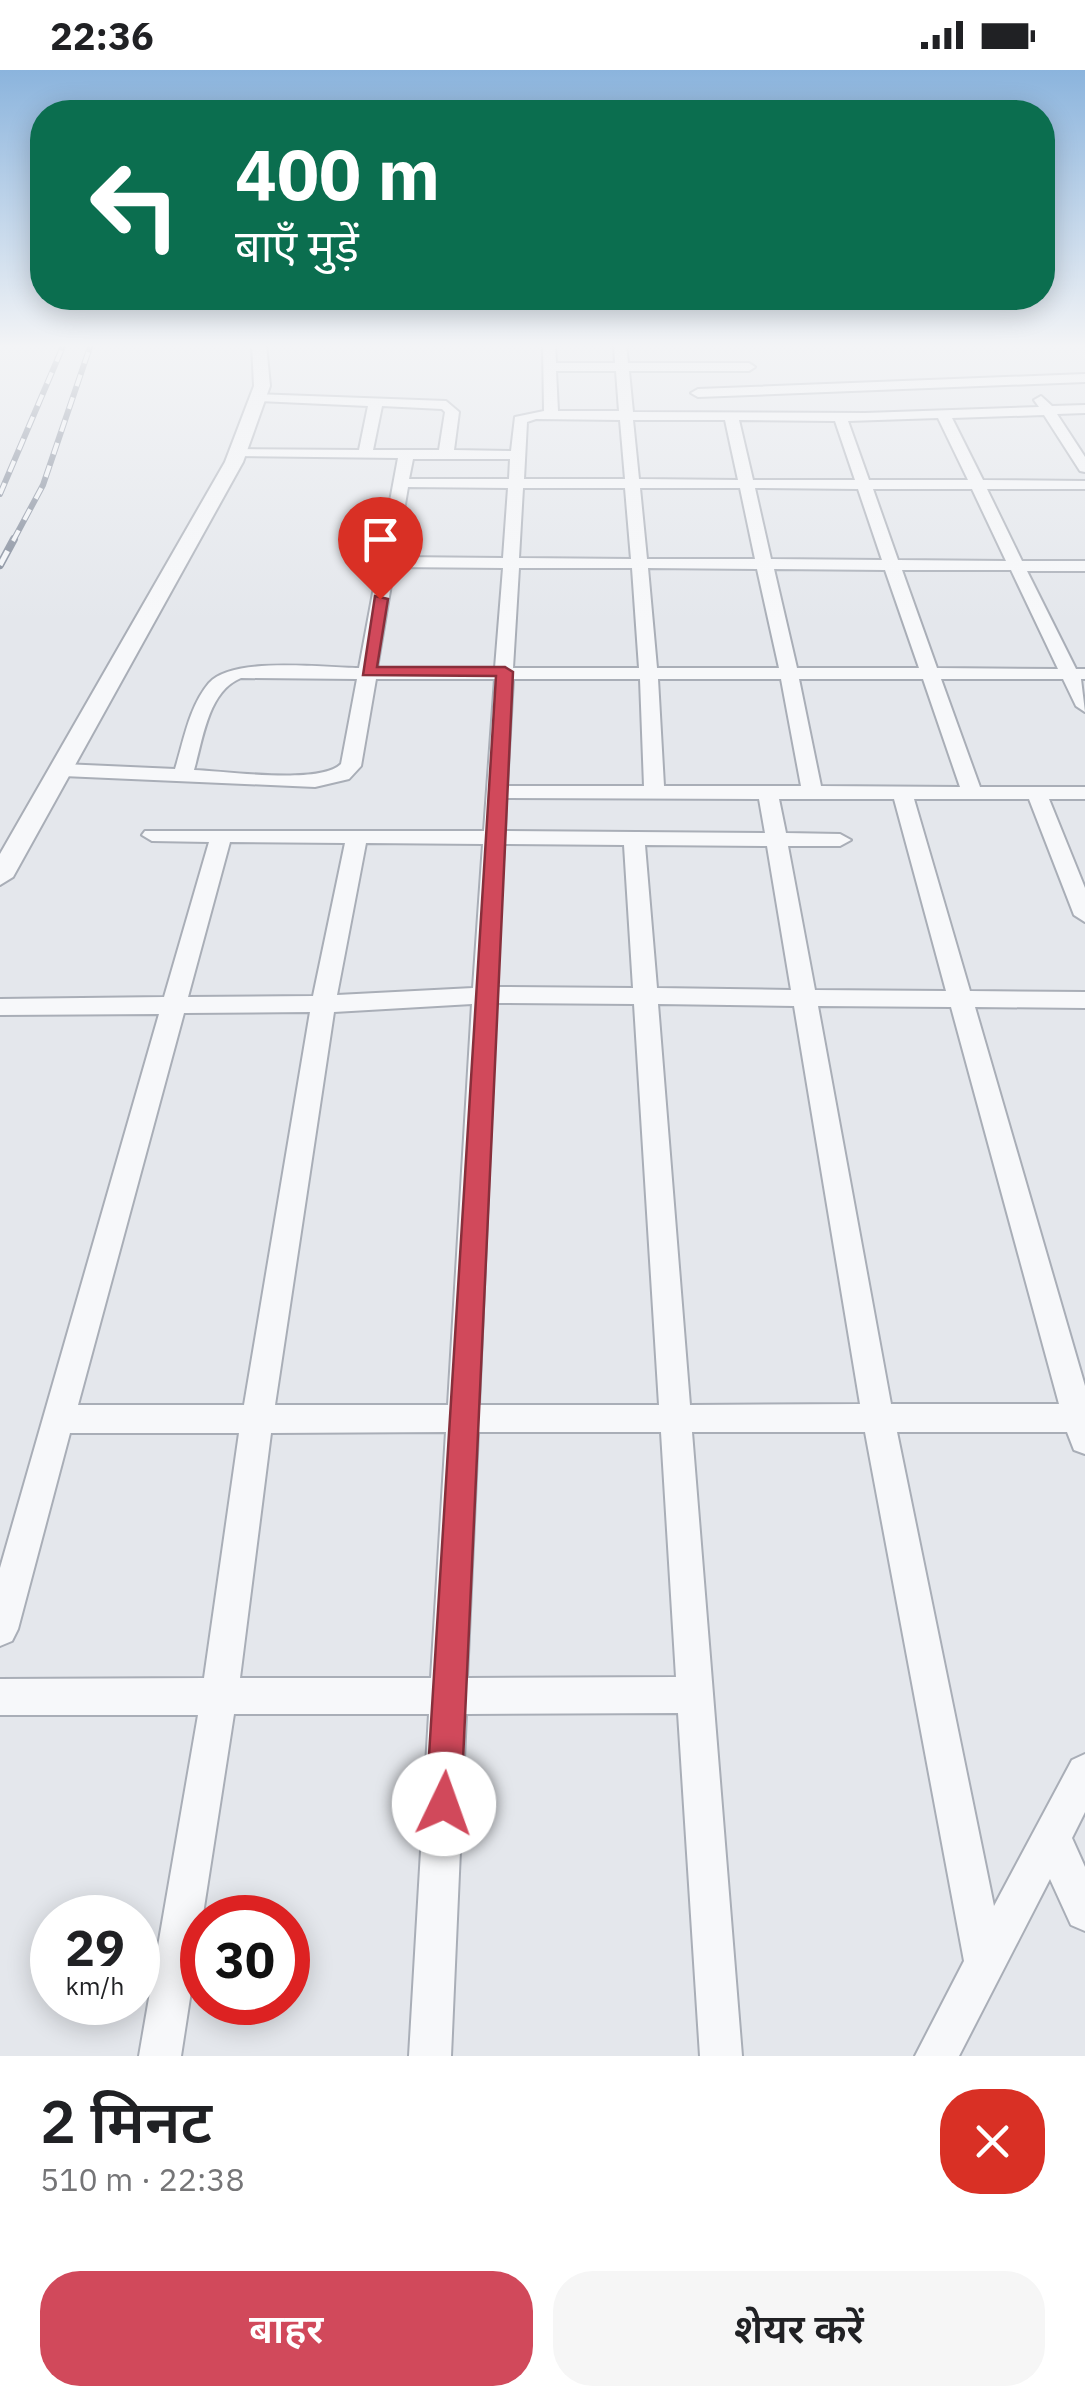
<!DOCTYPE html>
<html lang="hi">
<meta charset="utf-8">
<style>
:root{--surface:#fff;--page:#f6f6f6;--text:#202124;--muted:#757577;--accent:#d1495b}
body{margin:0;font-family:"IBM Plex Sans","Noto Sans Devanagari",sans-serif;background:var(--page);color:var(--text);height:100vh;display:flex;flex-direction:column;font-size:38px;white-space:nowrap}
*{box-sizing:border-box;margin:0}
p{font-size:32px;color:var(--muted)}
.icon{flex:none;width:55px;height:55px;fill:none;stroke:currentColor;stroke-width:2;stroke-linecap:round;stroke-linejoin:round}
.map{position:relative;height:1986px;overflow:hidden}
.sheet{display:flex;flex-direction:column;background:var(--surface);flex:1}
.sheet>*{flex:none}
.guide{position:absolute;left:30px;top:30px;width:1025px;height:210px;border-radius:40px;box-shadow:0 5px 25px #0003;background:#0b6e4f;color:#fff;overflow:hidden}
.speed{position:absolute;left:30px;top:1825px;display:flex;gap:20px;font-size:50px;font-weight:700;text-align:center}
.speed>*{display:grid;place-content:center;width:130px;height:130px;border-radius:50%;background:var(--surface);box-shadow:0 5px 25px #0003;line-height:1}
.speed small{font-size:25px;font-weight:400}
.speed .limit{border:15px solid #d22;background:#fff;color:#111}
.pin{position:absolute;display:grid;place-items:center;width:85px;height:85px;color:#fff;margin:-102px -42px;border-radius:50% 50% 50% 0;rotate:-45deg;box-shadow:0 0 10px #0007}
.pin .icon{rotate:45deg}
.me{position:absolute;width:110px;margin:-55px;rotate:3deg;stroke-linejoin:round;filter:drop-shadow(0 0 8px #0008)}
.turn{display:flex;align-items:center;gap:35px;height:210px;padding:0 40px;font-size:45px}
.turn .icon{width:130px;height:130px;stroke-width:2.5}
.turn b{display:block;font-size:70px;line-height:85px}
.round{display:grid;place-items:center;flex:none;width:105px;height:105px;border-radius:40px;background:var(--page)}
.overview{display:flex;align-items:center;justify-content:space-between;height:170px;padding:0 40px}
h1{font-size:60px;font-weight:600;line-height:75px}
.button{display:flex;gap:20px;margin-top:auto;padding:20px 40px}
.button a{flex:1;height:115px;border-radius:40px;background:var(--accent);color:#fff;font-size:40px;font-weight:600;line-height:115px;text-align:center}
.button a+a{background:var(--page);color:var(--text)}
.status{display:flex;justify-content:space-between;align-items:center;height:70px;padding:0 50px;background:var(--surface);direction:ltr}
.status svg{height:28px;fill:currentColor}
.map>svg:first-child{display:block}
.lines{fill:none;stroke-linecap:round;stroke-linejoin:round}
.minor-casing{stroke:#a9aeb7;stroke-width:4}
.tertiary-casing{stroke:#a9aeb7;stroke-width:4}
.minor{fill:#f7f8fa;fill-rule:evenodd}
.tertiary{fill:#f7f8fa;fill-rule:evenodd}
.rail-far1-casing{stroke:#7d8696;stroke-width:6}
.rail-casing{stroke:#7d8696;stroke-width:8}
.rail-far1{stroke:#f4f6f9;stroke-width:4;stroke-dasharray:12;stroke-linecap:butt}
.rail{stroke:#f4f6f9;stroke-width:5;stroke-dasharray:16;stroke-linecap:butt}
.route{fill:#d1495b;stroke:#882f3b;stroke-width:2.5}
</style>
<div class="status"><b>22:36</b><svg viewBox="0 0 49 12"><path d="M0 12V9h3v3zM5 12V6h3v6zM10 12V3h3v9zM15 12V0h3v12zM26 1h20v11H26zM47 4h2v5h-2z"/></svg></div>
<div class="map">
<svg width="1085" height="1986" viewBox="0 0 1085 1986">
<rect width="100%" height="100%" fill="#e4e7ec"/>
<g class="lines">
<g class="minor-casing">
<path id="minor" d="M 543,274 L 555,274 L 556,293 L 615,293 L 614,274 L 626,274 L 628,293 L 749,293 L 755,297 L 749,301 L 629,301 L 633,342 L 865,343 L 1039,337 L 1034,330 L 1041,326 L 1052,336 L 1085,335 L 1085,343 L 1057,344 L 1085,387 L 1085,402 L 1080,401 L 1044,345 L 952,348 L 983,410 L 1085,411 L 1085,419 L 987,419 L 1022,491 L 1085,491 L 1085,501 L 1027,501 L 1076,599 L 1085,599 L 1085,609 L 1081,609 L 1085,642 L 1076,636 L 1063,609 L 941,609 L 980,717 L 1085,717 L 1085,729 L 1049,729 L 1085,818 L 1085,852 L 1074,845 L 1029,729 L 914,729 L 970,921 L 1085,922 L 1085,938 L 975,937 L 1085,1316 L 1085,1384 L 1074,1380 L 1067,1362 L 897,1362 L 994,1836 L 1072,1690 L 1085,1684 L 1085,1742 L 1072,1768 L 1085,1797 L 1085,1861 L 1071,1855 L 1050,1809 L 959,1986 L 915,1986 L 964,1891 L 865,1362 L 692,1362 L 742,1986 L 700,1986 L 678,1643 L 466,1644 L 451,1986 L 409,1986 L 429,1644 L 234,1644 L 181,1986 L 139,1986 L 198,1645 L 0,1645 L 0,1609 L 204,1608 L 239,1363 L 70,1363 L 18,1559 L 12,1571 L 0,1576 L 0,1498 L 159,944 L 0,945 L 0,929 L 164,927 L 209,772 L 152,771 L 142,765 L 145,761 L 484,761 L 495,609 L 376,609 L 361,696 L 349,709 L 315,717 L 63,706 L 53,700 L 63,694 L 175,699 C 184,670 189,637 209,613 C 233,586 324,598 359,598 L 398,388 L 233,386 L 233,380 L 238,379 L 359,380 L 368,336 L 259,331 L 254,330 L 254,324 L 446,331 L 459,342 L 454,380 L 511,381 L 515,347 L 544,341 ZM 556,301 L 616,301 L 619,341 L 558,341 ZM 382,336 L 442,339 L 445,342 L 439,380 L 373,380 ZM 938,348 L 968,410 L 869,410 L 848,351 ZM 536,349 L 620,350 L 625,409 L 524,409 L 527,352 ZM 633,350 L 725,350 L 738,410 L 639,409 ZM 739,350 L 835,351 L 855,410 L 753,410 ZM 413,389 L 510,389 L 509,409 L 409,409 ZM 408,417 L 508,418 L 503,488 L 396,487 ZM 523,418 L 625,418 L 631,489 L 519,488 ZM 640,418 L 740,418 L 755,489 L 647,489 ZM 755,418 L 858,419 L 882,490 L 771,489 ZM 873,419 L 972,419 L 1006,491 L 898,490 ZM 394,497 L 503,498 L 495,598 L 377,598 ZM 519,498 L 632,498 L 639,598 L 513,598 ZM 648,498 L 757,499 L 779,598 L 657,598 ZM 774,499 L 885,500 L 919,598 L 797,598 ZM 902,500 L 1011,500 L 1058,599 L 937,598 ZM 241,608 L 357,609 L 341,694 C 321,715 225,701 194,700 C 203,669 208,621 241,608 ZM 513,609 L 640,609 L 644,716 L 507,716 ZM 658,609 L 781,609 L 801,716 L 664,716 ZM 799,609 L 923,609 L 960,717 L 821,716 ZM 506,728 L 759,729 L 765,763 L 505,761 ZM 779,729 L 894,729 L 946,921 L 815,920 L 788,776 L 840,776 L 851,770 L 840,764 L 786,763 ZM 230,772 L 345,773 L 313,926 L 188,927 ZM 366,773 L 483,774 L 473,918 L 337,925 ZM 504,774 L 624,775 L 633,918 L 496,917 ZM 645,775 L 767,776 L 791,920 L 657,918 ZM 496,933 L 634,934 L 659,1335 L 479,1335 ZM 472,934 L 448,1335 L 275,1335 L 334,942 ZM 658,934 L 794,936 L 860,1334 L 690,1335 ZM 818,936 L 951,937 L 1059,1334 L 891,1334 ZM 310,942 L 244,1335 L 78,1335 L 184,943 ZM 446,1362 L 431,1608 L 240,1608 L 271,1363 ZM 478,1362 L 661,1362 L 676,1607 L 467,1608 Z
M 1085,304 L 1085,312 L 698,327 L 691,323 L 698,319 Z"/>
</g>
<g class="tertiary-casing">
<path id="tertiary" d="M 252,274 L 266,274 L 270,316 L 243,392 L 13,807 L 0,815 L 0,784 L 225,392 L 254,316 Z"/>
</g>
<use href="#minor" class="minor"/>
<use href="#tertiary" class="tertiary"/>
<g class="rail-far1-casing">
<path id="rail-far1" d="M 0,424 L 64,274
M 13,471 L 43,415 L 91,274"/>
</g>
<g class="rail-casing">
<path id="rail" d="M 0,495 L 14,469"/>
</g>
<use href="#rail-far1" class="rail-far1"/>
<use href="#rail" class="rail"/>
</g>
<linearGradient id="sky" x2="0" y2="1"><stop stop-color="#8bb4dd"/><stop offset="0.5" stop-color="#f3f4f6"/><stop offset="1" stop-color="#f3f4f6" stop-opacity="0"/></linearGradient>
<rect width="1085" height="552" fill="url(#sky)"/>
<path class="route" d="M 375,526 L 388,529 L 377,597 L 505,597 L 513,602 L 461,1734 L 456,1746 L 444,1751 L 431,1746 L 426,1734 L 496,606 L 363,605 Z"/>
</svg>
<div class="speed"><div>29<small>km/h</small></div><div class="limit">30</div></div>
<div class="pin" style="left:380px;top:529px;background:#d93025"><svg class="icon" aria-label="arrive" viewBox="0 0 24 24"><path d="M6 21V4h12l-3 4 3 4H6"/></svg></div>
<svg class="me" style="left:444px;top:1734px" viewBox="-20 -20 40 40"><circle r="19" fill="#fff"/><path d="M0-13L10 11 0 6-10 11z" fill="#d1495b"/></svg>
<div class="guide">
<div class="turn"><svg class="icon" aria-label="left" viewBox="0 0 24 24"><path d="M17 20v-9H6M10 6l-5 5 5 5"/></svg><div><b>400 m</b>बाएँ मुड़ें</div></div>
</div>
</div>
<section class="sheet">
<div class="overview"><div><h1>2 मिनट</h1><p>510 m · 22:38</p></div><a class="round" style="background:#d93025;color:#fff"><svg class="icon" aria-label="close" viewBox="0 0 24 24"><path d="M6 6l12 12M18 6L6 18"/></svg></a></div>
<div class="button"><a>बाहर</a><a>शेयर करें</a></div>
</section>
